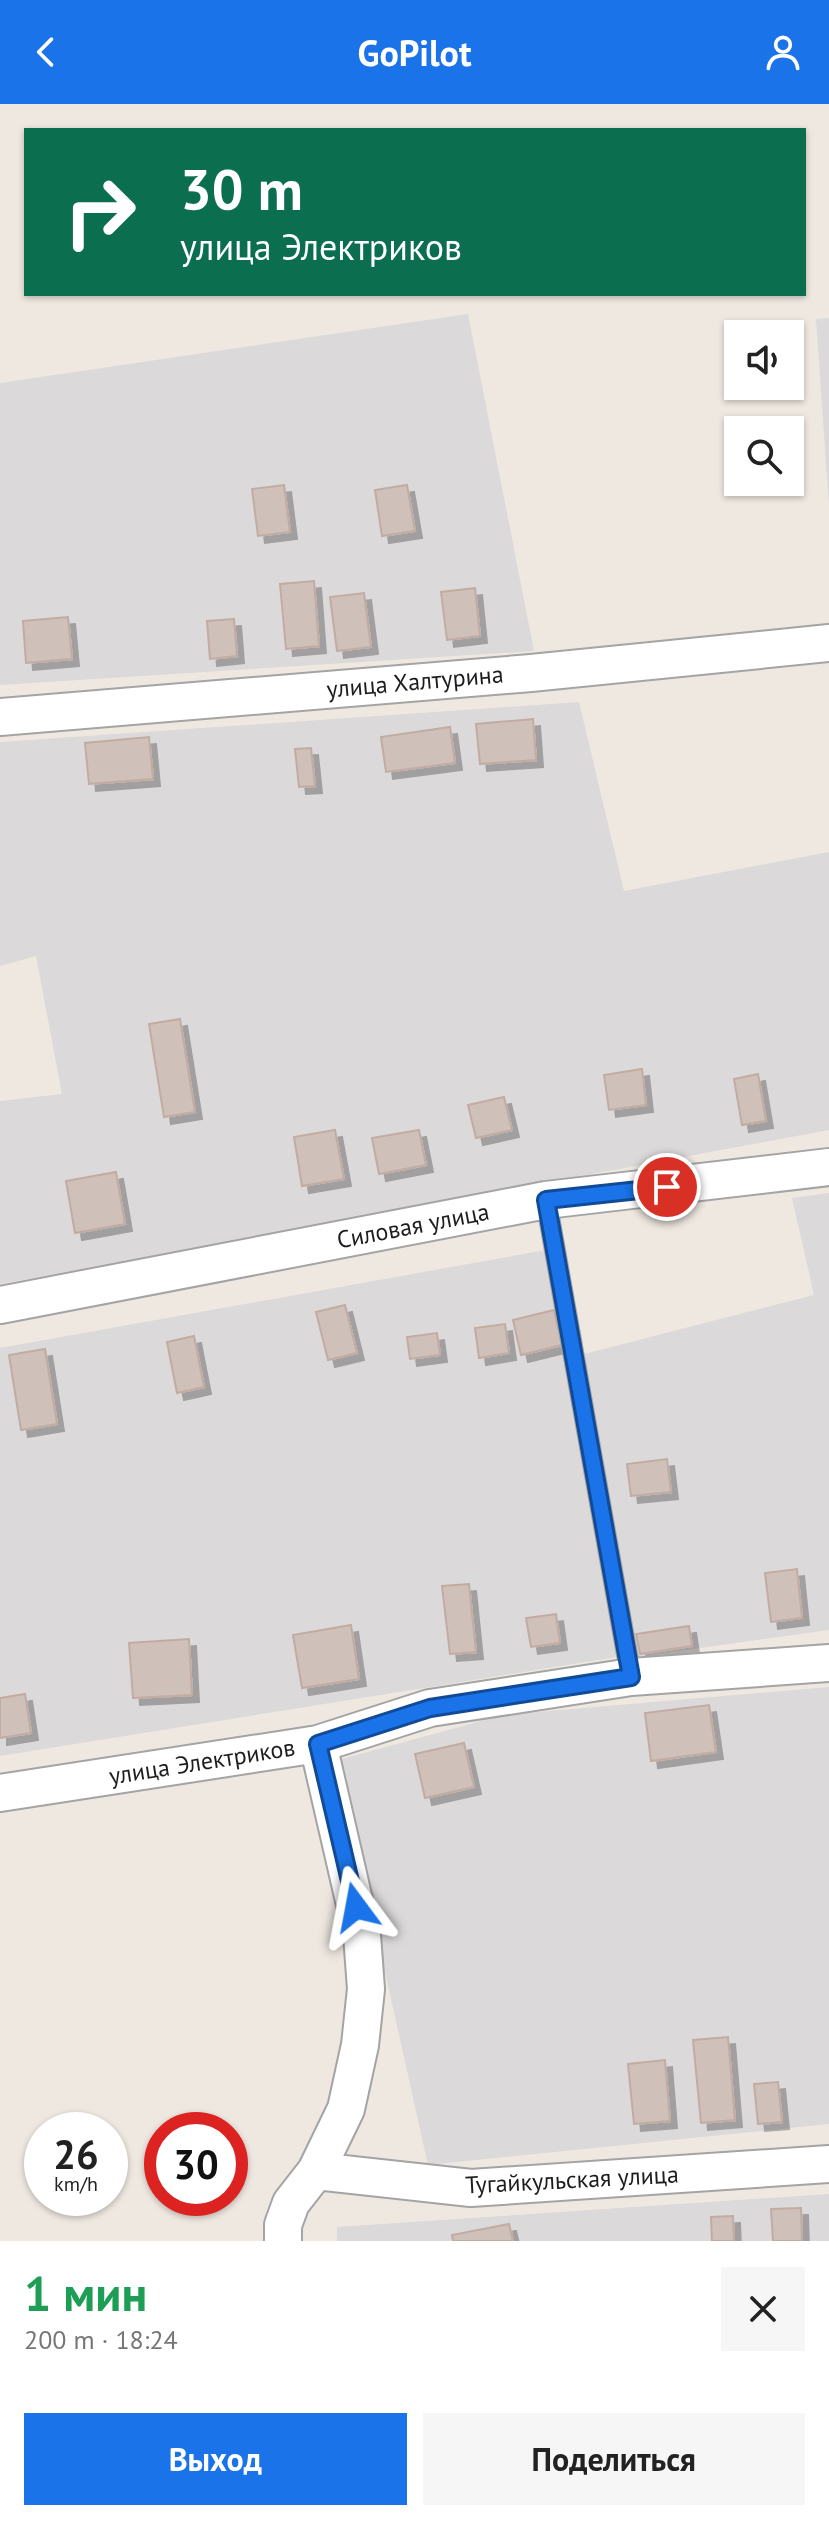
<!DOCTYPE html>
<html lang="ru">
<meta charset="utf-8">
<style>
:root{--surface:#fff;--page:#f6f6f6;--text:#222;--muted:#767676;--accent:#1a73e8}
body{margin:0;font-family:"PT Sans",sans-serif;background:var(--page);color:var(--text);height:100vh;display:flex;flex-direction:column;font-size:30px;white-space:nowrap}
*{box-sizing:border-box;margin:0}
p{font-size:26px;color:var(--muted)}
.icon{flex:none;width:44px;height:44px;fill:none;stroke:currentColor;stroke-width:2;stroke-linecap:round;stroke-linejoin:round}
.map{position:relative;height:2137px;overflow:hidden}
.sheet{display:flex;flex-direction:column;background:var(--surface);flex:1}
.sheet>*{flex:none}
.top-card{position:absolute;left:24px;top:24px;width:782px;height:168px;border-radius:0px;box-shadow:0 2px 6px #0004;background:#0b6e4f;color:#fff;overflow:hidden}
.tools{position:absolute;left:724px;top:216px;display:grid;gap:16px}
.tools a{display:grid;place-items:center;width:80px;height:80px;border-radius:0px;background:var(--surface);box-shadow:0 2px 6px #0004;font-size:40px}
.speed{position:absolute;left:24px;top:2008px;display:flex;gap:16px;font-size:40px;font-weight:700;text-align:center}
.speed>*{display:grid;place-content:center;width:104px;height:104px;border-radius:50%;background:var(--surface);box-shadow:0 2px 6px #0004;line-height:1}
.speed small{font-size:20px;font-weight:400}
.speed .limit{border:12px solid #d22;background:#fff;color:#111}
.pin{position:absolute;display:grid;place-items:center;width:68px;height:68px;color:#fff;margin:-34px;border:4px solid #fff;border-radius:50%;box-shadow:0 2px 8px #0007}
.me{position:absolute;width:88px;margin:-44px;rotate:347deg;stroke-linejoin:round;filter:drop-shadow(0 0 6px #0008)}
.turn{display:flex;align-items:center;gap:28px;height:168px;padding:0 24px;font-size:36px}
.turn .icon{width:104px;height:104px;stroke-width:2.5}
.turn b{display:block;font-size:56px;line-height:68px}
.round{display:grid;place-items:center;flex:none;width:84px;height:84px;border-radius:0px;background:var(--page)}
.headline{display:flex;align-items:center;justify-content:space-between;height:136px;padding:0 24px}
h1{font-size:48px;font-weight:700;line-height:60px;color:#1e9e55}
.button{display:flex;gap:16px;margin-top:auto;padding:16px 24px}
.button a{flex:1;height:92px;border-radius:0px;background:var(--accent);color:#fff;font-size:32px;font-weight:700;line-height:92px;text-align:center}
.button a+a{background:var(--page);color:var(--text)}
header{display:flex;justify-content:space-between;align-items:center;height:104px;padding:0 24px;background:var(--accent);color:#fff;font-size:36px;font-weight:700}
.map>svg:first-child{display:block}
.residential{fill:#dbd9da}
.building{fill:#cfc0ba;stroke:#c2aca2;stroke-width:2;filter:url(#shadow)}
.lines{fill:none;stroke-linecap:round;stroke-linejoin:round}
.lane-casing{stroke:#a4a4a4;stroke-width:22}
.street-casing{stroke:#a4a4a4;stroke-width:40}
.lane{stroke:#fff;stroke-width:18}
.street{stroke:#fff;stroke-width:36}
.route-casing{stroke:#114b97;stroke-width:20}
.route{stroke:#1a73e8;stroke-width:14}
.labels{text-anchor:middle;stroke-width:6;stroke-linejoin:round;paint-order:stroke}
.street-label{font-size:24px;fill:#1d1d1d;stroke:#fff}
</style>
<header><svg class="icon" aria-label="back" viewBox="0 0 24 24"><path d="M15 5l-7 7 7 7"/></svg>GoPilot<svg class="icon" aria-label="person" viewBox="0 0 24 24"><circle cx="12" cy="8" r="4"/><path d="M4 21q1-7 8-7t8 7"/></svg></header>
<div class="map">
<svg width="829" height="2137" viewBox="0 0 829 2137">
<defs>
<filter id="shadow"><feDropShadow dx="7" dy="7" stdDeviation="0" flood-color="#0004"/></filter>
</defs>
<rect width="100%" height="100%" fill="#efe8e1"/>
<path class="residential" d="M 468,210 L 534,547 L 0,581 L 0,279 Z
M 829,214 L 829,401 L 816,215 Z
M 579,598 L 624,787 L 829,748 L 829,1026 L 0,1180 L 0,997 L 62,990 L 36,852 L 0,862 L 0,638 Z
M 829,1089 L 829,1526 L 635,1553 L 580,1251 L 814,1191 L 792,1094 Z
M 546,1146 L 617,1553 L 0,1652 L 0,1244 Z
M 829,1583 L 829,2020 L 428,2061 L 338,1656 L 503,1611 Z
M 829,2090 L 829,2137 L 337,2137 L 337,2123 Z"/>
<path class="building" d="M 284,381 L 290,428 L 258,432 L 252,385 Z
M 407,381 L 415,427 L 382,432 L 375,386 Z
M 314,477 L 319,542 L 286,545 L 280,480 Z
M 475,484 L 480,532 L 447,536 L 441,488 Z
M 364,489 L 371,543 L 337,547 L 330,493 Z
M 68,513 L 72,555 L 26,559 L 23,517 Z
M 234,515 L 237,552 L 210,555 L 207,517 Z
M 533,615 L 536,656 L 480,660 L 476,620 Z
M 450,623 L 455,659 L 386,668 L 381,633 Z
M 149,633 L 153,675 L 89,680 L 85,639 Z
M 311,644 L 315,682 L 299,683 L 295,645 Z
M 180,915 L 195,1008 L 164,1013 L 149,920 Z
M 642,965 L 646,1001 L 609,1006 L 604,971 Z
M 758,970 L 766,1017 L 742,1021 L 734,975 Z
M 504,993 L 512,1026 L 476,1034 L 468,1001 Z
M 335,1026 L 344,1075 L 302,1082 L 294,1033 Z
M 419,1026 L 426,1061 L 379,1070 L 372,1034 Z
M 116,1068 L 125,1120 L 75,1129 L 66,1077 Z
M 345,1201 L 357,1249 L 328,1256 L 316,1208 Z
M 554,1206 L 562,1241 L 521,1251 L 513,1216 Z
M 505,1220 L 509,1249 L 479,1254 L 475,1224 Z
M 437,1229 L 440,1251 L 410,1255 L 407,1233 Z
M 194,1232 L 204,1283 L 177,1289 L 167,1238 Z
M 45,1245 L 57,1320 L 21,1326 L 9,1251 Z
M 667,1355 L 671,1388 L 631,1392 L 627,1360 Z
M 797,1465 L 802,1514 L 771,1518 L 765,1469 Z
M 469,1480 L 476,1548 L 450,1550 L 442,1482 Z
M 556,1510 L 560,1539 L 531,1543 L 526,1514 Z
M 351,1521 L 359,1575 L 302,1584 L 293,1531 Z
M 689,1522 L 692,1542 L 640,1550 L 636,1530 Z
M 189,1535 L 192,1591 L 133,1594 L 129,1539 Z
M 25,1590 L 31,1629 L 0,1634 L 0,1594 Z
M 709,1601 L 716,1648 L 651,1657 L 645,1609 Z
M 464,1639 L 474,1683 L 425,1694 L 415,1650 Z
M 728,1933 L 735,2016 L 701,2019 L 693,1936 Z
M 665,1956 L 670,2017 L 634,2020 L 628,1960 Z
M 778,1978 L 782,2018 L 758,2020 L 754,1980 Z
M 801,2104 L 802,2137 L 773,2137 L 771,2105 Z
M 733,2112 L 734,2137 L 712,2137 L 711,2113 Z
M 509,2120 L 513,2137 L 453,2137 L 452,2131 Z"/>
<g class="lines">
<g class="lane-casing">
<path id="lane" d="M 546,1096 L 631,1573"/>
</g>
<g class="street-casing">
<path id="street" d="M 0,613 L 531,569 L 829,539
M 0,1201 L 546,1096 L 829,1063
M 0,1689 L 318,1640 L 430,1604 L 631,1573 L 829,1559
M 316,2067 L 471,2084 L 829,2060
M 283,2137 L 283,2121 L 291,2099 L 316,2067 L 346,2005 L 360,1941 L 366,1885 L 362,1831 L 318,1640"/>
</g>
<use href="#lane" class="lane"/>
<use href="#street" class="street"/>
</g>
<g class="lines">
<g class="route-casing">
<path id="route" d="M 356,1803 L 318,1640 L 430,1604 L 631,1573 L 546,1096 L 667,1083"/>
</g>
<use href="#route" class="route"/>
</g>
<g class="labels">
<g class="street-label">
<text transform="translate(415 578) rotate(-5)" y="8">улица Халтурина</text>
<text transform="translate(413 1122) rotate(-11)" y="8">Силовая улица</text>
<text transform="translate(202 1658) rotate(-9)" y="8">улица Электриков</text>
<text transform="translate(572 2076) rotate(-3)" y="8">Тугайкульская улица</text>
</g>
</g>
</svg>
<div class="tools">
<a><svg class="icon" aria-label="sound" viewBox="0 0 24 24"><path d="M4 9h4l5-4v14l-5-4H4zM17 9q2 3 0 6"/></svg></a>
<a><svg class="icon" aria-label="search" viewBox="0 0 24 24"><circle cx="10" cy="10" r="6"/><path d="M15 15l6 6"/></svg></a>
</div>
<div class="speed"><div>26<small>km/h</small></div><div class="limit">30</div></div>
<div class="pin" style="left:667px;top:1083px;background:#d93025"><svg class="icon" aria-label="arrive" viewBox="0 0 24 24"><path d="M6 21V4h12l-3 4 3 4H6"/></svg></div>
<svg class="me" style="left:356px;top:1803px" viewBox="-20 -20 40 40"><path d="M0-17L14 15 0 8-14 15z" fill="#1a73e8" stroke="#fff" stroke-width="4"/></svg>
<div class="top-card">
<div class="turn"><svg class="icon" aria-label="right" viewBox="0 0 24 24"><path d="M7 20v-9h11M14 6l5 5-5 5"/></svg><div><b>30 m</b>улица Электриков</div></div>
</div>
</div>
<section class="sheet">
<div class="headline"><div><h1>1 мин</h1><p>200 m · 18:24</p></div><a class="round"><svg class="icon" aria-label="close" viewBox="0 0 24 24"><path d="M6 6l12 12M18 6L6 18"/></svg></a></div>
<div class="button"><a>Выход</a><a>Поделиться</a></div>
</section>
